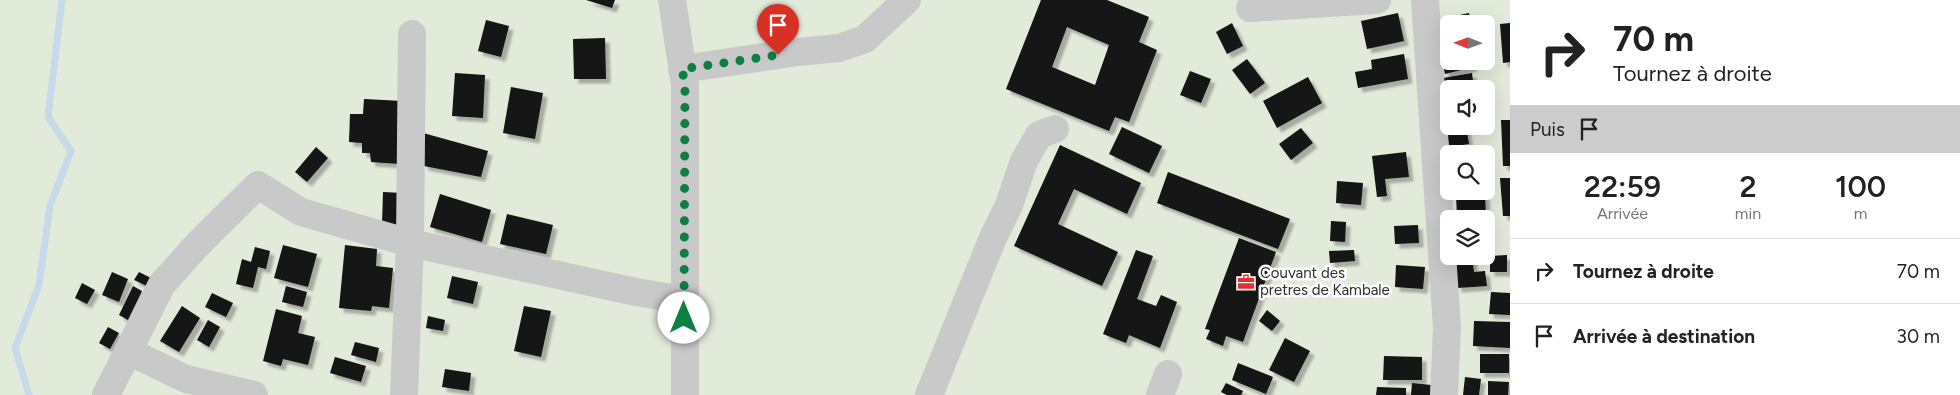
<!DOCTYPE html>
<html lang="fr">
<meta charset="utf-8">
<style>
:root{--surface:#fff;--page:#f6f6f6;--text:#222;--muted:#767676;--line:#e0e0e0}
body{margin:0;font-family:Figtree,sans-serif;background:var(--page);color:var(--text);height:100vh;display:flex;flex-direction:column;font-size:19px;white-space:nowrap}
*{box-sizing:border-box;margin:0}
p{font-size:16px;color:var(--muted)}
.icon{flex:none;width:28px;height:28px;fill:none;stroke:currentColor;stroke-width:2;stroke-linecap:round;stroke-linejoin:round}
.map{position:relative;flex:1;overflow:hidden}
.details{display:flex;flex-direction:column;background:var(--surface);width:450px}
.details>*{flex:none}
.guide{background:#fff;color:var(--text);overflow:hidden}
.needle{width:32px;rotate:271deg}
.tools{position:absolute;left:1440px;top:15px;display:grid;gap:10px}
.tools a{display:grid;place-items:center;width:55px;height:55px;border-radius:8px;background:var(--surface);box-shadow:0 5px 20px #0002;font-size:25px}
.pin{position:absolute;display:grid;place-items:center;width:42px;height:42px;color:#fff;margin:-51px -21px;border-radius:50% 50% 50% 0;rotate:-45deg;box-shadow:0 0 5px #0007}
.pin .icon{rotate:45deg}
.me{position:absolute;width:55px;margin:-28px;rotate:0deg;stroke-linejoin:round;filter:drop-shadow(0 0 4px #0008)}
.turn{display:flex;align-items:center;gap:18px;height:105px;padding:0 20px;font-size:22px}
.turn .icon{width:65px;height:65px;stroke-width:2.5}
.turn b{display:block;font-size:35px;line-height:42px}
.then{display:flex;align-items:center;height:48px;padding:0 20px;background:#0003;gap:10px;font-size:19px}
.eta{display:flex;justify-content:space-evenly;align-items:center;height:85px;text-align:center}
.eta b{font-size:30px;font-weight:600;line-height:35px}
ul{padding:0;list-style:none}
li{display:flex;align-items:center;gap:15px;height:65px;padding:0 20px;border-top:1px solid var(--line)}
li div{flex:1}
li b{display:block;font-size:19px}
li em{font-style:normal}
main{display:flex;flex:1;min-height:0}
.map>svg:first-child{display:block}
.green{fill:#e2eada;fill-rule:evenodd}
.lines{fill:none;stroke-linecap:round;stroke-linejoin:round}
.stream{stroke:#c6daea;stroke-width:7}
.building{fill:#131313;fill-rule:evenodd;filter:url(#shadow)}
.minor{stroke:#c9c9c9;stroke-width:28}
.route{stroke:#0b8043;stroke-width:9;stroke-dasharray:0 16.2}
.labels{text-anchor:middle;stroke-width:5;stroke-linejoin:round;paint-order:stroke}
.poi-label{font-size:15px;fill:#2c2c2c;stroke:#fff;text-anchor:start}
</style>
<main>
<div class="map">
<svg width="1510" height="395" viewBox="0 0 1510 395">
<defs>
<filter id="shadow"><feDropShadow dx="4.5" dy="4.5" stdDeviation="1" flood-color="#0004"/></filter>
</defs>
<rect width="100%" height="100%" fill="#fff"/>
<path class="green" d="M 0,0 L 1510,0 L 1510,395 L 0,395 ZM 1449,24 L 1486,24 L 1486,61 L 1449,61 ZM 1449,89 L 1486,89 L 1486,126 L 1449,126 ZM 1449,154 L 1486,154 L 1486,191 L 1449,191 ZM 1449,219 L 1486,219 L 1486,256 L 1449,256 Z"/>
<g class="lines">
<path class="stream" d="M 29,395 L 15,348 L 39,285 L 50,206 L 71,151 L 48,117 L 62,0"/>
</g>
<path class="building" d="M 586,0 L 615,0 L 612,8 Z
M 1041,0 L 1107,0 L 1149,17 L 1139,42 L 1157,50 L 1129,122 L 1115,117 L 1109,131 L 1006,89 ZM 1067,27 L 1109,45 L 1095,85 L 1052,67 Z
M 1398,13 L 1404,41 L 1367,49 L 1361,21 Z
M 1469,13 L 1471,24 L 1449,24 L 1449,45 L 1446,46 L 1441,19 Z
M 486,20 L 509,26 L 501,57 L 478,51 Z
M 1232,23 L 1243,46 L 1227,54 L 1216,32 Z
M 1510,23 L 1510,62 L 1503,63 L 1500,24 Z
M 605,38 L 606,79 L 574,79 L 573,39 Z
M 1404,54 L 1408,79 L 1358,88 L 1355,72 L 1372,69 L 1371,60 Z
M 1449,54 L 1449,61 L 1471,61 L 1473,67 L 1445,74 L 1441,55 Z
M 1247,59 L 1265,83 L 1250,94 L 1232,70 Z
M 1190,71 L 1211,79 L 1201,103 L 1180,95 Z
M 455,73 L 485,75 L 483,118 L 452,116 Z
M 1472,73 L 1474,89 L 1449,89 L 1448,106 L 1443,78 Z
M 1308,77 L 1322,103 L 1277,128 L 1263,101 Z
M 511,87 L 543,93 L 535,139 L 503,133 Z
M 364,99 L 403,101 L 400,164 L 371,162 L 370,153 L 362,153 L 362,143 L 349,142 L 350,114 L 363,114 Z
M 1449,116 L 1449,126 L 1466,126 L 1469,144 L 1449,147 L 1445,117 Z
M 1501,120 L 1510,120 L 1510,166 L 1503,166 Z
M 1122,127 L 1162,146 L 1149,173 L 1109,154 Z
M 1301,128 L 1313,143 L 1291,160 L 1279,144 Z
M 416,131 L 488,151 L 481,177 L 424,166 Z
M 1060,145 L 1141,183 L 1127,214 L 1074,189 L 1058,224 L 1118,252 L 1102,286 L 1014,246 Z
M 316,147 L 328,158 L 307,182 L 295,172 Z
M 1406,152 L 1409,177 L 1385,179 L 1387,196 L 1377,197 L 1372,156 Z
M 1168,172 L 1290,219 L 1278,249 L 1157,203 Z
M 1500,178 L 1510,178 L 1510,216 L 1503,216 Z
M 1337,181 L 1363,183 L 1361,205 L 1336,203 Z
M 383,192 L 403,193 L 401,226 L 382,225 Z
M 1485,193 L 1486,217 L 1457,218 L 1456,194 Z
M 440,194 L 491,210 L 482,242 L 430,227 Z
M 507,214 L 553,225 L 546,254 L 500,244 Z
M 1331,221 L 1346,222 L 1345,242 L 1330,241 Z
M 1418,225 L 1419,243 L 1395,244 L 1394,226 Z
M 1239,238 L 1276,252 L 1243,342 L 1226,336 L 1223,346 L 1206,339 L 1210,330 L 1205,329 Z
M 283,245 L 317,254 L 308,287 L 274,278 Z
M 345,245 L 377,249 L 376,266 L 393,268 L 389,308 L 372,306 L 371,311 L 339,308 Z
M 255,247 L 270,251 L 266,269 L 258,267 L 253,288 L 236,284 L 242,259 L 251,262 Z
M 1136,250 L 1153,256 L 1137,299 L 1156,306 L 1161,295 L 1177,302 L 1160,348 L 1129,335 L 1126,343 L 1103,334 Z
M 1354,250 L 1355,261 L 1330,263 L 1329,251 Z
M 1507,255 L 1507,272 L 1490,272 L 1490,256 Z
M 1455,256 L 1472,256 L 1474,272 L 1485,271 L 1487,286 L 1457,288 Z
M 1396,265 L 1425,267 L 1423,289 L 1395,287 Z
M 112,272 L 128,279 L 119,302 L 102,295 Z
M 139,272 L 153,279 L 149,287 L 134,280 Z
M 452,276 L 478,282 L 473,304 L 447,298 Z
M 82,283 L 95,290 L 87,304 L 75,298 Z
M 133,286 L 142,291 L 128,320 L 119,315 Z
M 286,286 L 307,292 L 303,307 L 282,302 Z
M 1491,292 L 1510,293 L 1510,315 L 1489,314 Z
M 212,293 L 233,303 L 226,317 L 205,307 Z
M 182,306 L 200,318 L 179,352 L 160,341 Z
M 524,306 L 551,311 L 541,357 L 514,351 Z
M 276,309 L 302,316 L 298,333 L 315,337 L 308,365 L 283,359 L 281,366 L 263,361 Z
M 1267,310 L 1280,321 L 1272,331 L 1259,321 Z
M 428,316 L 445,320 L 443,331 L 426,328 Z
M 208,320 L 220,327 L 209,347 L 197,340 Z
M 1474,321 L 1510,322 L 1510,348 L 1473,346 Z
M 108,327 L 119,333 L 110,349 L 99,343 Z
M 1285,338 L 1310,351 L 1294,382 L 1269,370 Z
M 355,342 L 379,348 L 376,362 L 351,355 Z
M 1480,354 L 1509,354 L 1509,373 L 1480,373 Z
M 1384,356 L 1422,357 L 1422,380 L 1383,380 Z
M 335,357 L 366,366 L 361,382 L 330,373 Z
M 1238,363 L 1273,377 L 1266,394 L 1232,380 Z
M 445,369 L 471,373 L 469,391 L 442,387 Z
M 1465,377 L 1481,379 L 1479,395 L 1463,395 Z
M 1488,381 L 1509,382 L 1508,395 L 1488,395 Z
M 1226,383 L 1243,391 L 1241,395 L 1227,395 L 1221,392 Z
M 1412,383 L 1431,385 L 1430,395 L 1411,395 Z
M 1377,387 L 1406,388 L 1406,395 L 1376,395 Z"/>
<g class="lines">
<path class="minor" d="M 672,0 L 685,85 L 685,395
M 1425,0 L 1447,328 L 1444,395
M 1250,8 L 1377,0
M 682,69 L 798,52 L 839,48 L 865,39 L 907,0
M 128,351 L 186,379 L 254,395
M 106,395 L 162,284 L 200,242 L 258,185 L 301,212 L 410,243 L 636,292 L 684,300
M 404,395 L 410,243 L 412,34
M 929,395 L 992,240 L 1009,205 L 1024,161 L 1039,135 L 1055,129
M 1160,395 L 1168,374"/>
</g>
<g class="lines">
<path class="route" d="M 684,318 L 685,85 L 682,69 L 778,55"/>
</g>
<defs>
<g id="office-bare" transform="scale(1.35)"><path d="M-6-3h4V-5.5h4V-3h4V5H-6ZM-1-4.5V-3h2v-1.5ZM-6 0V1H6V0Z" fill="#e13137" stroke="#fff" stroke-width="2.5" paint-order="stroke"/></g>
</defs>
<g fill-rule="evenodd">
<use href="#office-bare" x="1246" y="282"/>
</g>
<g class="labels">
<g class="poi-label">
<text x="1260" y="278">Couvant des<tspan x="1260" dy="17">pretres de Kambale</tspan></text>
</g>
</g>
</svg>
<div class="tools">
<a><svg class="needle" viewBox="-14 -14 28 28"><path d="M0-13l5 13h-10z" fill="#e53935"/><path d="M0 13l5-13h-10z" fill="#767676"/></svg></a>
<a><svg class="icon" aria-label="sound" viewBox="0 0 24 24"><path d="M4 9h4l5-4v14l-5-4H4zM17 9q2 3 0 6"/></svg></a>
<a><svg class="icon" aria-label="search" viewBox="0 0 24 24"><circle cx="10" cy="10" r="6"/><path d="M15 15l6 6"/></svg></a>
<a><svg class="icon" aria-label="layers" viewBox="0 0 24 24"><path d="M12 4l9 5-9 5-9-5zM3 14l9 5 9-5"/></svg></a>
</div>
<div class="pin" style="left:778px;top:55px;background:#d93025"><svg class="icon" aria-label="arrive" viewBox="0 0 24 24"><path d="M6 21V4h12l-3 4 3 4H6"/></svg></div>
<svg class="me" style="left:684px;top:318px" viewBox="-20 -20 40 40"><circle r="19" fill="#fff"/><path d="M0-13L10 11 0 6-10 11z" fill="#0b8043"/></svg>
</div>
<section class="details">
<div class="guide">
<div class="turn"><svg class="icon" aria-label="right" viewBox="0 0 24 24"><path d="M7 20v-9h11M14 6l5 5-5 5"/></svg><div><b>70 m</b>Tournez à droite</div></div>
<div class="then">Puis<svg class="icon" aria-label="arrive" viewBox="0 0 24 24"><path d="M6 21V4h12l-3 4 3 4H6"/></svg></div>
</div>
<div class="eta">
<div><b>22:59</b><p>Arrivée</p></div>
<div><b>2</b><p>min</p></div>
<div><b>100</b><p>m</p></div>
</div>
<ul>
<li><svg class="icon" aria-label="right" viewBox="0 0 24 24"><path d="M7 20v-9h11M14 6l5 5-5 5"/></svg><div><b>Tournez à droite</b></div><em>70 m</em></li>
<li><svg class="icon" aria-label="arrive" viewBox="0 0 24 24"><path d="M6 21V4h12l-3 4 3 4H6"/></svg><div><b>Arrivée à destination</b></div><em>30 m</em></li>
</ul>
</section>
</main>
